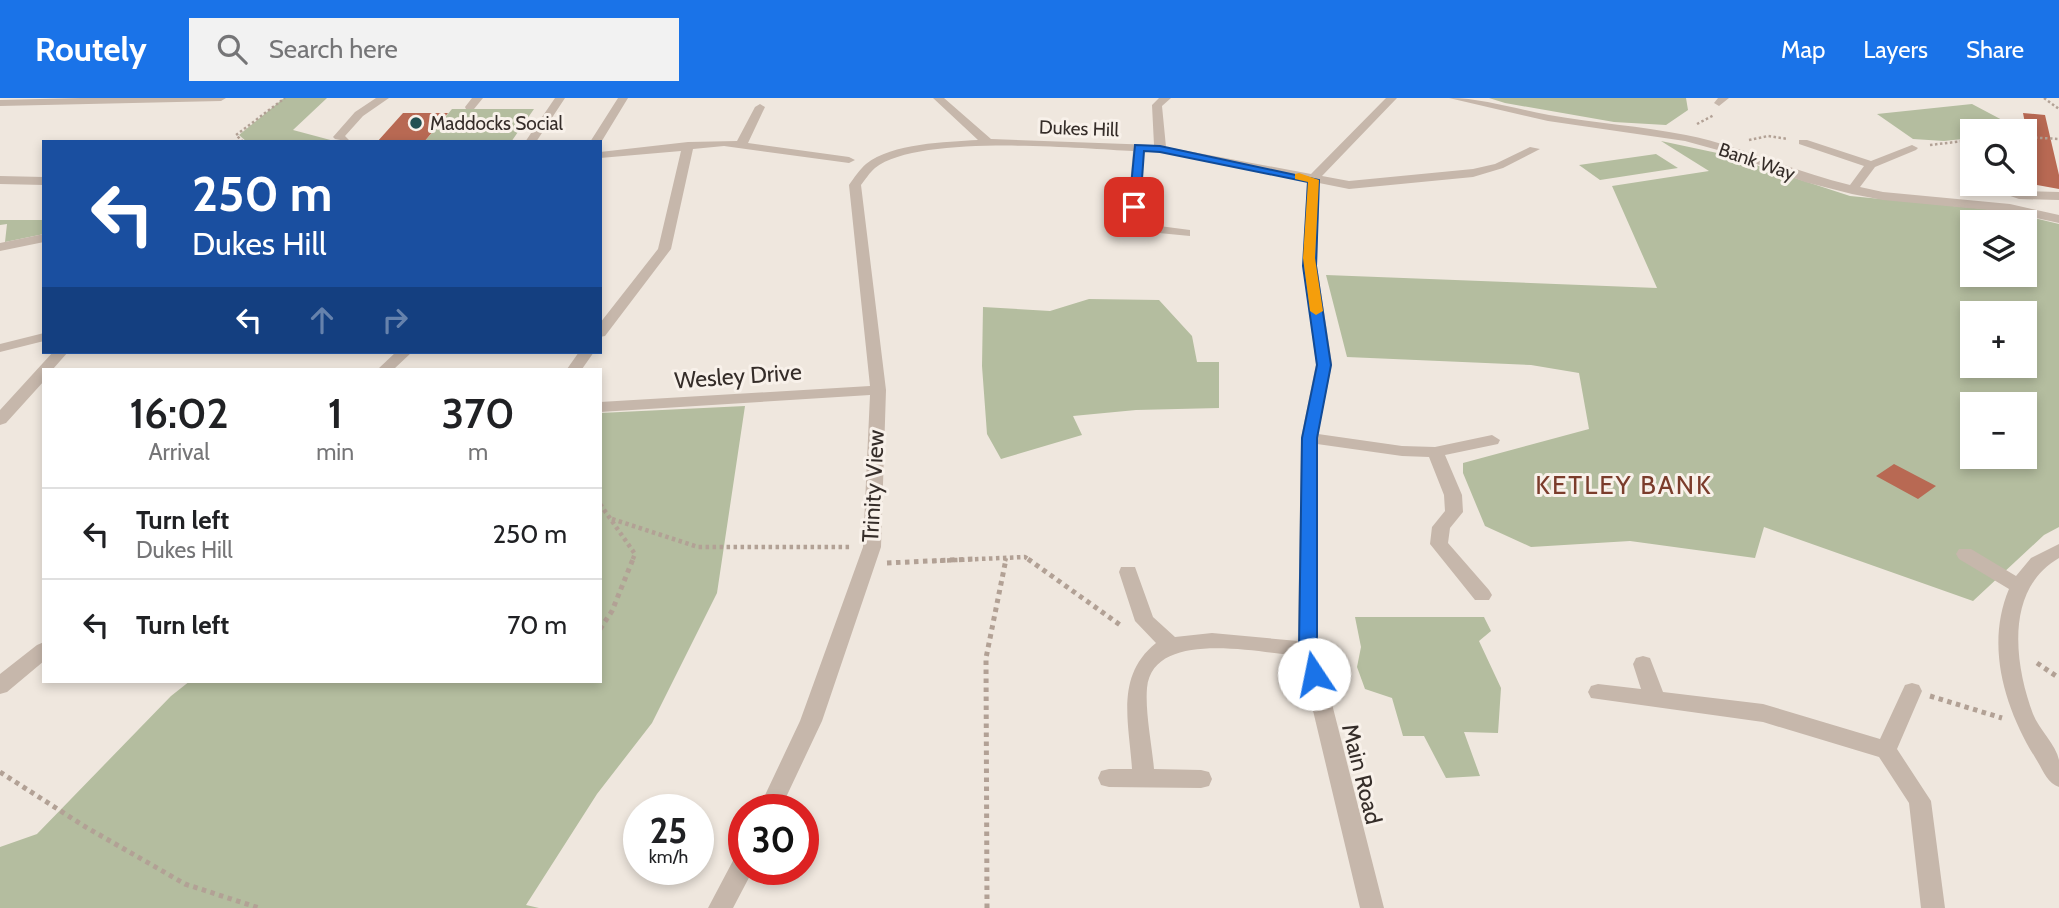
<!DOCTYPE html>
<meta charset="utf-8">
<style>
:root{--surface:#fff;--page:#f2f2f2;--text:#202124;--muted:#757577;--line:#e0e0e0;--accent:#1a73e8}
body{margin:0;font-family:Cabin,sans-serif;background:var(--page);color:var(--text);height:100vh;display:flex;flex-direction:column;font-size:26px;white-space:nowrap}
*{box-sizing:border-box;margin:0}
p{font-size:23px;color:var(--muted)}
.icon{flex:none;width:38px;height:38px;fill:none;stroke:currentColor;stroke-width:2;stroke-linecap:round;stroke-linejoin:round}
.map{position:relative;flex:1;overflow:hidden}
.panel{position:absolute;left:42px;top:270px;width:560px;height:315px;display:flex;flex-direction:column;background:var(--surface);border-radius:0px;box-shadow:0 4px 10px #0003}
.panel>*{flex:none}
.top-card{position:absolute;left:42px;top:42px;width:560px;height:214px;border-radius:0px;box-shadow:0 4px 10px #0003;background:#1a4fa0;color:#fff;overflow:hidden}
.tools{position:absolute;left:1960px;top:21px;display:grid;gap:14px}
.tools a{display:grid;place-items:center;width:77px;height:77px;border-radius:0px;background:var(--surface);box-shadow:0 4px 10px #0003;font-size:35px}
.speed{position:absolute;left:623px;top:696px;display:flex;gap:14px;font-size:35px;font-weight:700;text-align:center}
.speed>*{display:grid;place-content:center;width:91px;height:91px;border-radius:50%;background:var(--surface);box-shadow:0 4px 10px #0003;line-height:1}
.speed small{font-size:18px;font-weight:400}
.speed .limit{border:10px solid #d22;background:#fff;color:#111}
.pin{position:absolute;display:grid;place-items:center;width:60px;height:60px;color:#fff;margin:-30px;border-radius:14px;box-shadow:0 4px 10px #0006}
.me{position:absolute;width:77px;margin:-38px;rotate:349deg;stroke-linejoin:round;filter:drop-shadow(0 0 5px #0008)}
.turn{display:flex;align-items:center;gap:24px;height:147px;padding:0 35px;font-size:32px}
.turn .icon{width:91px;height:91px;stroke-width:2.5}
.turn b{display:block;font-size:49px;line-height:60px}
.lanes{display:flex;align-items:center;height:66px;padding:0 35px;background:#0003;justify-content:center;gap:35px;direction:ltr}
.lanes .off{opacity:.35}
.eta{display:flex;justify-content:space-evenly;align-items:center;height:119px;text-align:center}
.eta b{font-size:42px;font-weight:600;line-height:49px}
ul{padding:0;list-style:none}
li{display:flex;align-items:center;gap:21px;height:91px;padding:0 35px;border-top:2px solid var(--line)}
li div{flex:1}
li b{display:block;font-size:26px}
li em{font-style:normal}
header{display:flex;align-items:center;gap:42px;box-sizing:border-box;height:98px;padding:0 35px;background:var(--accent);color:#fff}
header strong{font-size:33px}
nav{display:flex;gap:38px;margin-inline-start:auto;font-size:24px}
.search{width:490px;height:63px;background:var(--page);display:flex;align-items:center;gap:18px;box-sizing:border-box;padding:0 24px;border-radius:0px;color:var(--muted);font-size:26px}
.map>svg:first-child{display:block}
.green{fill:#b4bd9f;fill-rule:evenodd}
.building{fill:#b86953}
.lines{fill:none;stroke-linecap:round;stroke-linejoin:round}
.path-far2{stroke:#b2a195;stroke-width:2.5;stroke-dasharray:2.5 2.5;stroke-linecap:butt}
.path-far1{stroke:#b2a195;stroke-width:4.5;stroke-dasharray:3.5 3.5;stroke-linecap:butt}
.path{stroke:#b2a195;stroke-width:5;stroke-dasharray:4.5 4.5;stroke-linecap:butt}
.minor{fill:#c6b7ab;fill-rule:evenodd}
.route{fill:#1a73e8;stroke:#114b97;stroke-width:2}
.slow{fill:#f59e0b}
.poi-dot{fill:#235052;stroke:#f8f1ea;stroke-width:2.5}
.labels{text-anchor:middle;stroke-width:6;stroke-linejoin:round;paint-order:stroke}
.far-poi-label{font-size:19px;fill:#352d29;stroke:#f8f1ea;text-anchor:start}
.far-street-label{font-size:19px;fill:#352d29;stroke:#f8f1ea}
.street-label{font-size:23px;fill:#352d29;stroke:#f8f1ea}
.quarter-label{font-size:26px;letter-spacing:2px;fill:#7b3c2b;stroke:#f8f1ea}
</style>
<header>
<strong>Routely</strong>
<div class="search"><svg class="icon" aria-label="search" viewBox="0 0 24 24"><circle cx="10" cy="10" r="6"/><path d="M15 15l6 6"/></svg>Search here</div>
<nav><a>Map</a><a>Layers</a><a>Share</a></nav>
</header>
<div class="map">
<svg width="2059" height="810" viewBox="0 0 2059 810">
<rect width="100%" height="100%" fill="#efe7de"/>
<path class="green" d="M 284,0 L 327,0 L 293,32 L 338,44 L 247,44 L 239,37 Z
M 1489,0 L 1686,0 L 1688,12 L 1666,27 L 1614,24 L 1505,5 Z
M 1972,6 L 2023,33 L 1972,33 L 1972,40 L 1944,43 L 1913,41 L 1877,16 Z
M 452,11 L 534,11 L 511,44 L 424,44 Z
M 1661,43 L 1722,56 L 1850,98 L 2006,113 L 2059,126 L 2059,429 L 2044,437 L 1973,503 L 1764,429 L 1755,460 L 1630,443 L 1531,449 L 1485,428 L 1463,375 L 1463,365 L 1589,331 L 1579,275 L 1531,267 L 1347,259 L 1326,177 L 1657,190 L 1612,88 L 1709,73 ZM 1972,124 L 2025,124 L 2025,177 L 1972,177 ZM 1972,215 L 2025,215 L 2025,268 L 1972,268 ZM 1972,306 L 2025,306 L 2025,359 L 1972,359 Z
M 1656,56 L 1678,70 L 1600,82 L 1579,67 Z
M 0,122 L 44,122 L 44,136 L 5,144 L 7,126 L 0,127 Z
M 1089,201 L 1159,202 L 1192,238 L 1197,264 L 1219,264 L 1219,310 L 1136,312 L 1073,318 L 1082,337 L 1001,361 L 987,336 L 982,268 L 983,209 L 1050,213 Z
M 745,308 L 717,495 L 652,625 L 597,696 L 526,807 L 539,810 L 0,810 L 0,749 L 37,736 L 171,598 L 190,583 L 600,583 L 600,315 Z
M 1355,519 L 1484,519 L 1491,533 L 1479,543 L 1501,590 L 1498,635 L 1464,634 L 1480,678 L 1446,680 L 1424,638 L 1403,638 L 1392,600 L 1365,591 L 1357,569 L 1361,549 Z"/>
<path class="building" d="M 403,15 L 448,15 L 424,44 L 377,44 Z
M 2023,15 L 2045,17 L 2059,77 L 2059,91 L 2037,87 Z
M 1894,366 L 1936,388 L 1918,401 L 1876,378 Z"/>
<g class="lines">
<path class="path-far2" d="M 2044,0 L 2059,11
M 1697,26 L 1714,17
M 2025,39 L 2059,41
M 1749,42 L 1768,38 L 1788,41
M 243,44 L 236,37 L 285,0
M 1930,47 L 1972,42"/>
<path class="path-far1" d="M 600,406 L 635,456 L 632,463
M 612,421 L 698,449 L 852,449
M 933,463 L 1025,459 L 1031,463
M 1005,463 L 1006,460"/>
<path class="path" d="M 1028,461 L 1123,529
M 887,465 L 973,461
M 600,531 L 612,513 L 633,461
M 2037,565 L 2059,580
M 1930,598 L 2002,620
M 0,674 L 84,728 L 185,786 L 259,810
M 987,810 L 986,560 L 1006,461"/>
<path class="minor" d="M 80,0 L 226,0 L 221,3 L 0,8 L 0,2 Z
M 376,0 L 389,0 L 363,18 L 345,38 L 351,44 L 335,41 L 333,39 L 355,14 Z
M 472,0 L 483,0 L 474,11 L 466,11 L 465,9 Z
M 555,0 L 565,0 L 536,44 L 525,44 Z
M 618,0 L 628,0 L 600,46 L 600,44 L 590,44 Z
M 933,0 L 944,0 L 991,41 L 1154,47 L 1152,7 L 1159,0 L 1171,0 L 1162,8 L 1166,49 L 1311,76 L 1386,0 L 1397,0 L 1322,78 L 1349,83 L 1473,71 L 1495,66 L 1530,49 L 1540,51 L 1503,70 L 1473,79 L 1349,91 L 1319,85 L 1317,168 L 1332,266 L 1318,336 L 1402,348 L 1435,349 L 1492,337 L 1500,342 L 1498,346 L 1445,357 L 1462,397 L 1463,414 L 1450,430 L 1448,445 L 1489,492 L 1492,497 L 1489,502 L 1475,502 L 1430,446 L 1432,429 L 1445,413 L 1444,397 L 1429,359 L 1402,358 L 1317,346 L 1318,551 L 1384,810 L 1360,810 L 1300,558 C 1260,555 1153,530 1147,590 C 1145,614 1152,647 1154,671 L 1201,672 L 1209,674 L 1212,681 L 1209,688 L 1201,690 L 1109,689 L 1101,687 L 1098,680 L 1101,673 L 1109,671 L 1132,671 C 1129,624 1115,578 1156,545 L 1135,523 L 1119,474 L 1121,469 L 1135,469 L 1153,519 L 1175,539 L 1212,535 L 1298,543 L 1301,340 L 1316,266 L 1303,168 L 1307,83 L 1160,54 L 1144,54 L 1140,109 L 1144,126 L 1190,132 L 1190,138 L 1138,133 L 1132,129 L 1128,109 L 1133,53 C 1076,50 919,36 875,70 C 870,74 865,82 861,87 L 886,292 L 881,449 L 822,623 L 780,712 L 758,712 L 800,623 L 863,449 L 870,297 L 600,314 L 600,304 L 870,288 L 849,87 C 854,80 860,71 866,66 C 892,45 946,44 978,42 Z
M 1449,0 C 1483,0 1515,11 1549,17 C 1594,25 1641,28 1686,37 C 1742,48 1794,74 1850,87 L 1864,68 L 1799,46 L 1799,42 L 1807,42 L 1871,63 L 1912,47 L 1918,50 L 1916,52 L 1875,69 L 1860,89 L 1883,94 L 2010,106 L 2059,117 L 2059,125 L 2010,114 L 1883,102 L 1852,96 L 1805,84 L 1725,54 L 1685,43 L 1548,23 Z
M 1718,0 L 1729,0 L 1719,8 L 1714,5 Z
M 760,6 L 765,9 L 748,45 L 849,59 L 855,62 L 849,65 L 724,48 L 693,51 L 671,151 L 605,238 L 600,239 L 600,225 L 658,151 L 681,53 L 600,60 L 600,54 L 688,44 L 737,43 L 755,9 Z
M 0,78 L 44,79 L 44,87 L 0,86 Z
M 1976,86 L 1994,86 L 2020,93 L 2059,94 L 2059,102 L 2019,101 Z
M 44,136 L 44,144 L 0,153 L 0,145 Z
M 44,235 L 44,243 L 0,254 L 0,246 Z
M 53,254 L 68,254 L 53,271 L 44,271 L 44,283 L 6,325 L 0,327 L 0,312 Z
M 396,254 L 412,254 L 394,271 L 378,271 Z
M 579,254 L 594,254 L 582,271 L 567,271 Z
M 2059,446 L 2059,460 C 2005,491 2014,565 2033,616 C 2039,631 2056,647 2059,662 C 2059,671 2059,681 2059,689 C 2047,685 2043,672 2036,661 C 2005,611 1985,548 2009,491 L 1959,461 L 1956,456 L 1959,451 L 1971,451 L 2016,478 L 2031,460 Z
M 44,544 L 44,563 L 7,594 L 0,596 L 0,576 L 37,547 Z
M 1643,558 L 1650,560 L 1663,594 L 1763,606 L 1880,641 L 1905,587 L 1912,585 L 1919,587 L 1922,593 L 1897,651 L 1931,703 L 1945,810 L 1921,810 L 1909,705 L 1879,659 L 1763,624 L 1591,600 L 1588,594 L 1591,588 L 1598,586 L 1641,591 L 1633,566 L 1636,560 Z
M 744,754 L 744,772 L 753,772 L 733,810 L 708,810 L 736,757 Z"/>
</g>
<path class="route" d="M 1135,47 L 1160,48 L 1319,82 L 1316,168 L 1331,267 L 1317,340 L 1317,551 L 1324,576 L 1321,582 L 1314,584 L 1308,582 L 1299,551 L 1302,340 L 1317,267 L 1303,168 L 1308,84 L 1160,54 L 1144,53 L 1140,109 L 1134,112 L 1129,109 Z"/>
<path class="slow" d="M 1299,75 L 1319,82 L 1315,160 L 1323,213 L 1316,217 L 1310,213 L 1303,160 L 1308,84 L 1295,81 L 1295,76 Z"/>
<circle class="poi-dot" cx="416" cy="25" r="7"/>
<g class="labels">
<g class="far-poi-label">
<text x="430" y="32">Maddocks Social</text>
</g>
<g class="far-street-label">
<text transform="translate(1079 30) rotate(2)" y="7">Dukes Hill</text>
<text transform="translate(1757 63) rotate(19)" y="7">Bank Way</text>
</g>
<g class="street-label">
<text transform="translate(738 278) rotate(-4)" y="8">Wesley Drive</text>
<text transform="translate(873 388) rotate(-87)" y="8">Trinity View</text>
<text transform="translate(1362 676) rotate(76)" y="8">Main Road</text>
</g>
<g class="quarter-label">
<text x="1624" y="396">KETLEY BANK</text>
</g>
</g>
</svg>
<div class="tools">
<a><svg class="icon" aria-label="search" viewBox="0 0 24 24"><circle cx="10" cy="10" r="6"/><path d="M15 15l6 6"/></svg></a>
<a><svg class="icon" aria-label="layers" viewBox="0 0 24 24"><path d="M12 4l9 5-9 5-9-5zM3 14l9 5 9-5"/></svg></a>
<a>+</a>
<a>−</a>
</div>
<div class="speed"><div>25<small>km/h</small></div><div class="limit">30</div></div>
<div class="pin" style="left:1134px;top:109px;background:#d93025"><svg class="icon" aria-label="arrive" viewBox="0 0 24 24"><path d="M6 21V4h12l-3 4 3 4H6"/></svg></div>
<svg class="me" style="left:1314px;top:576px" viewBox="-20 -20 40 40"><circle r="19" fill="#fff"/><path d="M0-13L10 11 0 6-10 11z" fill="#1a73e8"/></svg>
<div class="top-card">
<div class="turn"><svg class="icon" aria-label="left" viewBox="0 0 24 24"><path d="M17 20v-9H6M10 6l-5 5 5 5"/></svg><div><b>250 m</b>Dukes Hill</div></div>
<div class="lanes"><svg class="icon" aria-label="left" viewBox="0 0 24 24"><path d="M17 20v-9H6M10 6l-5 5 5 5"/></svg><svg class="icon off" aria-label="ahead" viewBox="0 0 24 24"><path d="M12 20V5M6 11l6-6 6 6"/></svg><svg class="icon off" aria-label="right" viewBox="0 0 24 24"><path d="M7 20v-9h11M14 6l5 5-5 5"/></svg></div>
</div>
<section class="panel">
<div class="eta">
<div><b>16:02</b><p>Arrival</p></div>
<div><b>1</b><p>min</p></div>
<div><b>370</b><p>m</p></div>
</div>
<ul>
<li><svg class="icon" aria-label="left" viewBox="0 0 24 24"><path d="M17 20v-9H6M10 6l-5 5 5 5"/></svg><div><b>Turn left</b><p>Dukes Hill</p></div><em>250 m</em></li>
<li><svg class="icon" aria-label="left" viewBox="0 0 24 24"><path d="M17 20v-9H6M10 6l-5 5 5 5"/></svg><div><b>Turn left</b></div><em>70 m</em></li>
</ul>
</section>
</div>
